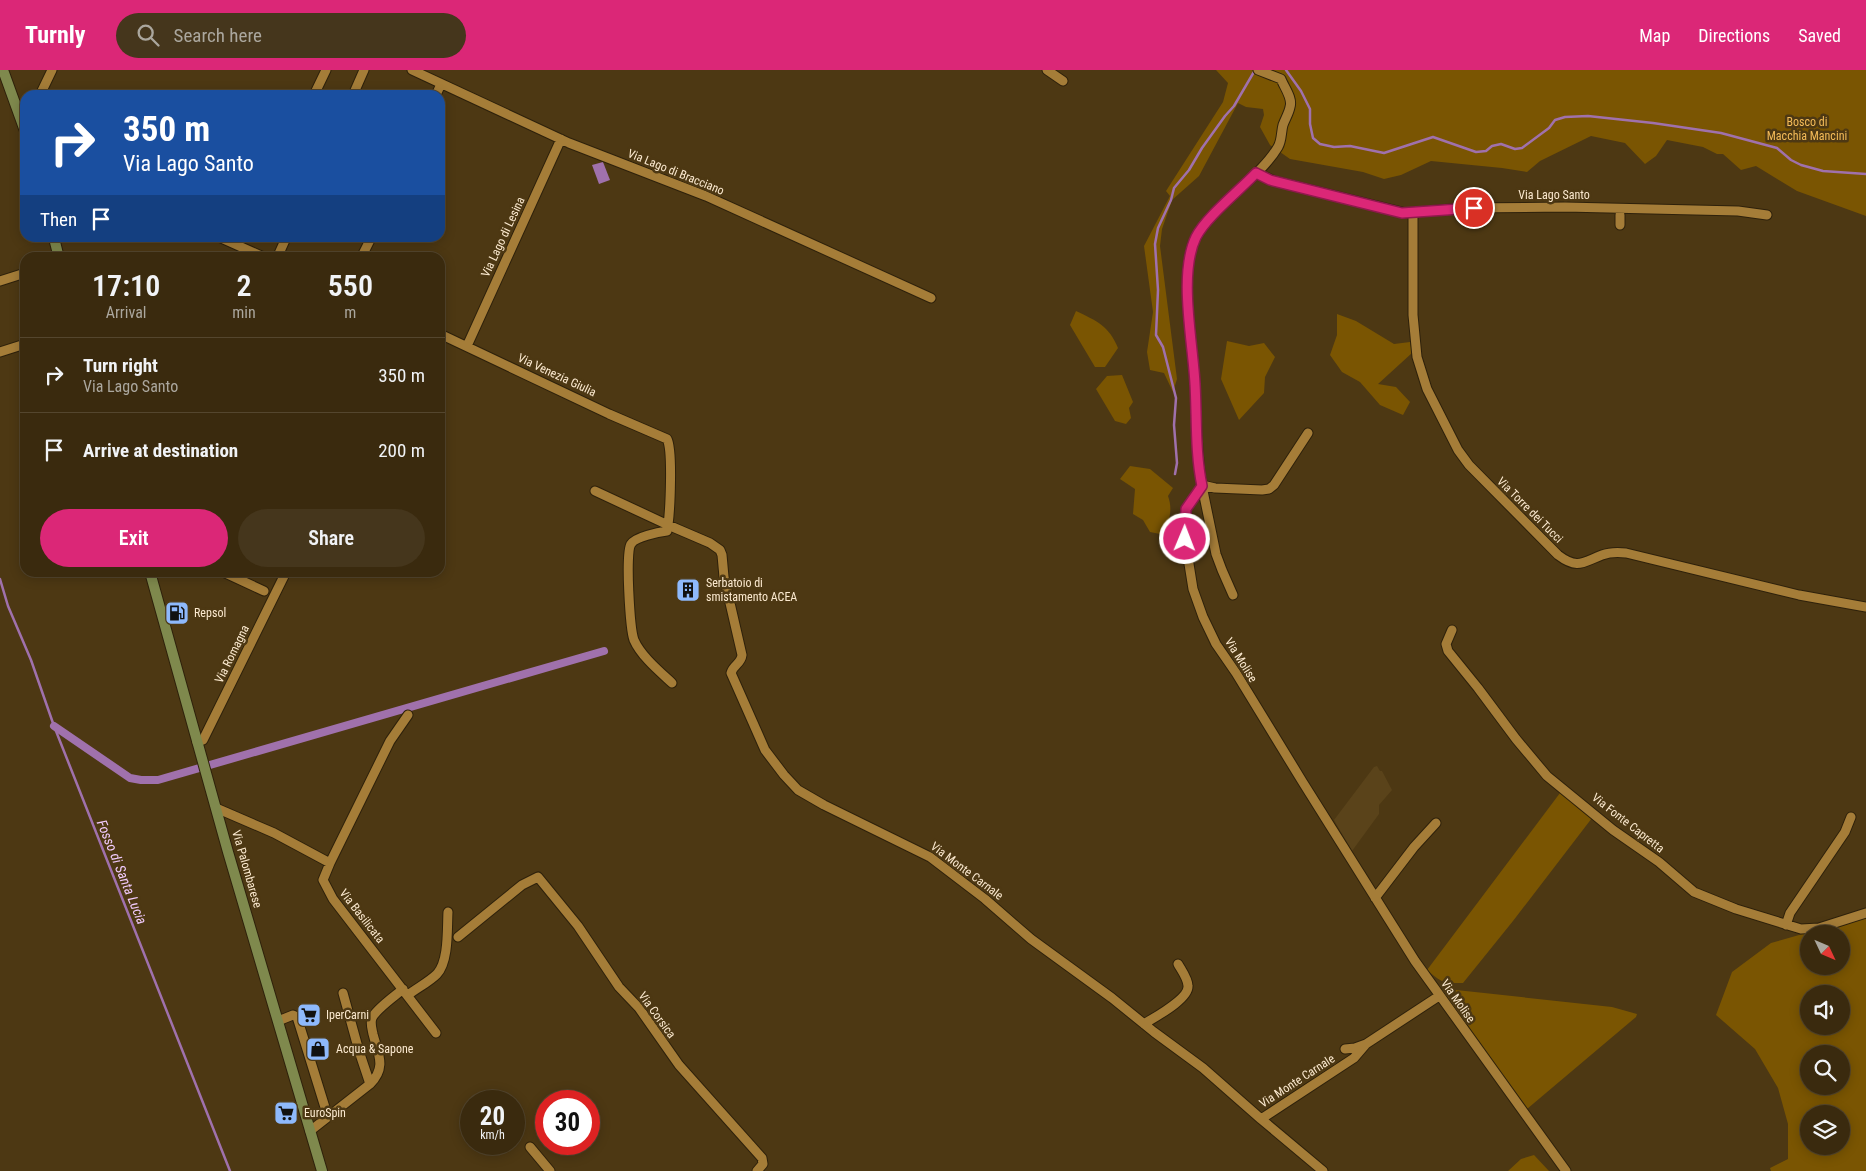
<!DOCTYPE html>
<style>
:root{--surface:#3a2a0e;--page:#45361c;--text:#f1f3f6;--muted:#aba79e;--line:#54462e;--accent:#db2777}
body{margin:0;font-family:"Roboto Condensed",sans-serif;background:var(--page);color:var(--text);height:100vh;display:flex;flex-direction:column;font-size:19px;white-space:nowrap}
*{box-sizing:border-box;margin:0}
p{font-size:16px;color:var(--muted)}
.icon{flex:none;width:28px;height:28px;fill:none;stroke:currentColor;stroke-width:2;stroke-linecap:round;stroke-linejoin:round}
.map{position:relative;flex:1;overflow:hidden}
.drawer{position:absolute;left:20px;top:182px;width:425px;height:325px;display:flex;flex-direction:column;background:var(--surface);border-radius:15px;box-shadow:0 2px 12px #0003,0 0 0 1px var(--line)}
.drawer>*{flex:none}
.guide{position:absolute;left:20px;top:20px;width:425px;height:152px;border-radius:15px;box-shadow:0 2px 12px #0003,0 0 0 1px var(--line);background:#1a4fa0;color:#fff;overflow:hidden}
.needle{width:32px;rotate:134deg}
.fabs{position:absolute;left:1800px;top:855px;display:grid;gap:10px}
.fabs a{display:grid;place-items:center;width:50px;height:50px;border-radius:50%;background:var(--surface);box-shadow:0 2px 12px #0003,0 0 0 1px var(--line);font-size:25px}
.speed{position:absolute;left:460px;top:1020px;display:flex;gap:10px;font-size:25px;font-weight:700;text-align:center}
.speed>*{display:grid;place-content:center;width:65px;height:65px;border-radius:50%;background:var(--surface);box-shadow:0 2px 12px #0003,0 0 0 1px var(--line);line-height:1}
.speed small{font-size:12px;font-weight:400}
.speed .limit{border:8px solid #d22;background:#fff;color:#111}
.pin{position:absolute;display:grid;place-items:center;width:42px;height:42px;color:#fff;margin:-21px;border:2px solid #fff;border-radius:50%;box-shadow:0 1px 5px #0007}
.me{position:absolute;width:55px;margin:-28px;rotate:1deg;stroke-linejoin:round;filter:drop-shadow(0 0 4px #0008)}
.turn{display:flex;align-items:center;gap:18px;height:105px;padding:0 20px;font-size:22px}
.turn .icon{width:65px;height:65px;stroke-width:2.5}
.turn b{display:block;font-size:35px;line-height:42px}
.then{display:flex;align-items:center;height:48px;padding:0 20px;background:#0003;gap:10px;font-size:19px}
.eta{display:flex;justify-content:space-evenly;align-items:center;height:85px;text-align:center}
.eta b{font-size:30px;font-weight:600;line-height:35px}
.action{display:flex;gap:10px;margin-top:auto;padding:10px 20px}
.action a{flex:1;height:58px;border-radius:30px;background:var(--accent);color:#fff;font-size:20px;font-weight:600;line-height:58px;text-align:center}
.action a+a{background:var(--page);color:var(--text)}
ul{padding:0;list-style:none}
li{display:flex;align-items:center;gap:15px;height:75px;padding:0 20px;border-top:1px solid var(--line)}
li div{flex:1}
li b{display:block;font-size:19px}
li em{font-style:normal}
header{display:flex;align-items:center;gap:30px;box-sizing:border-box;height:70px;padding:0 25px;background:var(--accent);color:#fff}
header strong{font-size:24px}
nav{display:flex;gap:28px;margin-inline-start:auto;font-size:18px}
.search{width:350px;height:45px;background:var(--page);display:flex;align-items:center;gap:12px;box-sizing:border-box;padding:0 18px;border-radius:28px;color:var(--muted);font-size:19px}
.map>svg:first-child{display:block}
.built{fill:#5a431a}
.green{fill:#7a5502;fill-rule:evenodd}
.water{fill:#a071ac}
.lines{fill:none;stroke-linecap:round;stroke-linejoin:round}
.stream{stroke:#a071ac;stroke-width:2.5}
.canal{stroke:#a071ac;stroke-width:8}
.minor-casing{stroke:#2e210b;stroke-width:11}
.major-casing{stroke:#2e210b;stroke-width:12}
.minor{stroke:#a57d38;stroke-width:9}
.major{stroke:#7f894d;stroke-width:10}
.route-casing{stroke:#8e194d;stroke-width:12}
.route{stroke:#db2777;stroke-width:9}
.labels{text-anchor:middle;stroke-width:5;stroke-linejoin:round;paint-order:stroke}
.park-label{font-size:12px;fill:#f4bb58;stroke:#4d3813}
.street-label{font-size:12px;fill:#fcead0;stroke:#4d3813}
.poi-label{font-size:12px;fill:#fcead0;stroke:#4d3813;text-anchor:start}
.water-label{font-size:14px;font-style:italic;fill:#f2cbfd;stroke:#4d3813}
</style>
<header>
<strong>Turnly</strong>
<div class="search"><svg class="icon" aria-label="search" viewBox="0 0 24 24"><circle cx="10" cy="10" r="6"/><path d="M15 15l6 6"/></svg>Search here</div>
<nav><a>Map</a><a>Directions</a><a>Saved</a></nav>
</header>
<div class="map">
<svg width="1866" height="1101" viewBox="0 0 1866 1101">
<rect width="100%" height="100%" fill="#4d3813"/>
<path class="built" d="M 1377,696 L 1380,701 L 1382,701 L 1392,720 L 1379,735 L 1379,744 L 1352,781 L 1334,750 L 1374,697 Z"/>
<path class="green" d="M 1216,0 L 1866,0 L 1866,146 L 1797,121 L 1756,96 L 1741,100 L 1723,84 L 1717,84 L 1703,77 L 1667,70 L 1656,86 L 1645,94 L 1625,73 L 1591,66 L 1540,91 L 1527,102 L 1502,98 L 1431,91 L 1401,105 L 1384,109 L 1363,102 L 1290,89 L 1270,75 L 1260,57 L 1264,45 L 1263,39 L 1246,37 L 1238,33 L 1199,106 L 1172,130 L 1162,159 L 1160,176 L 1177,309 L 1173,322 L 1164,303 L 1150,300 L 1147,282 L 1153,242 L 1144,176 L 1170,126 L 1166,121 L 1223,32 L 1228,13 Z
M 1076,241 C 1097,251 1109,256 1118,278 L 1105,297 L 1095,297 L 1070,255 Z
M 1337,244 L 1356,251 L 1394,274 L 1410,272 L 1412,283 L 1378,314 L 1396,317 L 1410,332 L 1403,345 L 1380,335 L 1360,312 L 1342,302 L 1330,285 L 1337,265 Z
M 1227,271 L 1249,276 L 1264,273 L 1275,287 L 1265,307 L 1264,323 L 1239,350 L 1221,309 Z
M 1122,305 L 1133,332 L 1129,338 L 1131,348 L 1126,354 L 1115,351 L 1096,319 L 1107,306 Z
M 1130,396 L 1150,399 L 1173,418 L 1168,426 C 1173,439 1170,455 1160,464 L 1150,462 L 1143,450 L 1133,444 L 1135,419 L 1120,409 Z
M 1192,452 L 1200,460 L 1205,467 L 1199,488 L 1176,492 L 1166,486 L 1176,473 L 1179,460 Z
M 1560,723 L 1592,748 L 1513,851 L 1463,913 C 1443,913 1442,913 1427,900 Z
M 1866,846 L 1866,1101 L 1771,1101 L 1770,1098 L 1788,1089 L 1788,1054 L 1778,1018 L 1755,979 L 1716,945 L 1732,902 L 1771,873 ZM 1809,864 L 1841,864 L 1841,896 L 1809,896 ZM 1809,924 L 1841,924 L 1841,956 L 1809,956 ZM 1809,984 L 1841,984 L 1841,1016 L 1809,1016 ZM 1809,1044 L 1841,1044 L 1841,1076 L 1809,1076 Z
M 1447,919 L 1612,937 L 1637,944 L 1636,947 L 1527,1039 L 1511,1019 L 1442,922 Z
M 1534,1085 L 1549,1101 L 1508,1101 L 1521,1089 Z"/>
<path class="water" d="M 603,92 L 610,110 L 599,114 L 592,95 Z"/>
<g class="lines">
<path class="stream" d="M 1286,0 L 1301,21 L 1310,39 L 1310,54 L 1313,68 L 1320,74 L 1334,77 L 1350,76 L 1384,83 L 1433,67 L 1476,82 L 1486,81 L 1492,76 L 1501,74 L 1515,79 L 1522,78 L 1549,58 L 1555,50 L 1565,47 L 1588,46 L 1653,53 L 1721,63 L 1777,78 L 1791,90 L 1801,95 L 1823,101 L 1866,104
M 1175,404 L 1177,393 L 1174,355 L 1176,328 L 1163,277 L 1156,265 L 1158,220 L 1155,174 L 1158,158 L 1171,130 L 1174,118 L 1189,100 L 1202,78 L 1225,46 L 1234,36 L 1255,0
M 0,509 L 8,536 L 31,590 L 54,656 L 230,1101"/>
<path class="canal" d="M 54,656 L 130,708 L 141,710 L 158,710 L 604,581"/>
<g class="minor-casing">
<path id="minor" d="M 412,0 L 569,73 L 706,126 L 931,228
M 1047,0 L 1063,11
M 1258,0 L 1281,9 C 1284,17 1293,28 1290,37 C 1289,43 1285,49 1283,55 C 1281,62 1282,70 1278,77 C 1258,111 1207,138 1193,174 C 1180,210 1193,274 1195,314 C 1197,348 1196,382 1202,416 L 1186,439 L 1185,469 L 1193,519 L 1203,547 L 1216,574 L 1236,603 L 1302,711 L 1415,891 L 1566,1101
M 40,25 L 52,0
M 314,25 L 326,0
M 353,25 L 364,0
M 436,25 L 441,14
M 1256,103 L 1275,111 L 1406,143 L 1462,138 L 1565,137 L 1738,141 L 1767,145
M 1413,143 L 1413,245 L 1417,287 L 1427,319 L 1458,380 L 1469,395 L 1558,485 C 1578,500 1583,492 1602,485 C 1610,482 1618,482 1626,483 L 1799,525 L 1866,537
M 1620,155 L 1620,145
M 221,168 L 266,188
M 277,188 L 286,168
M 361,188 L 371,168
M 0,211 L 25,203
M 440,264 L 609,344 L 667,369 C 673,380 670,440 668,455 L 710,473 L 720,480 L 722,485 L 724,507 L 742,585 C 741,594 733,595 731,603 L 765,680 L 784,705 L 798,720 L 824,735 L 930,787 L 985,829 L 1031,869 L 1112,928 L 1154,962 L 1203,998 L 1261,1049 L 1354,988 L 1366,974 L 1439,926
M 467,276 L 561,69
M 0,282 L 25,274
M 1202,415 L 1215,418 L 1262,420 L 1269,419 L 1274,415 L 1308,363
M 1202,416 L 1216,484 L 1222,500 L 1233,525
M 595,421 L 668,455
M 667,461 C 659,462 635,467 631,474 C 625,482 630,559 634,570 C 641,586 659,601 672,613
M 223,502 L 264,521
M 1452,560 L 1446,574 L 1448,581 L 1478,618 L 1516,669 L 1547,706 L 1613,760 L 1659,792 L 1694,822 L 1736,839 L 1801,859 L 1819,858 L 1866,843
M 197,672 L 203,670 L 286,502
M 216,738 L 274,763 L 330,793 L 323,810 L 333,829 L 436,963
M 330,793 L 390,671 L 408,645
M 1375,828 L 1414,777 L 1436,753
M 1786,855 L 1790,843 L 1845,762 L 1851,747
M 458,867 L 522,815 L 538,807 L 578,856 L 619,917 L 639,938 L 679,995 L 762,1088 L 763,1094 L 757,1101
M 343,923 L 359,981 L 370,1014
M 408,925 C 417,918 429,912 437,904 C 449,891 447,859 448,842
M 278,951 L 293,945 L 297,947 L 328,1047
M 1144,954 C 1155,947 1189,929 1188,916 C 1188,909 1182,901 1178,894
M 1345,979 L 1355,978 L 1366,974
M 1261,1049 L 1323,1101
M 310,1061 L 370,1014 C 387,997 378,984 373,964 C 372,959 370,953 372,948 C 376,939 395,926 403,919
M 530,1077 L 550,1101"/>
</g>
<g class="major-casing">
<path id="major" d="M 3,0 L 25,61
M 54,168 L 59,188
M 150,502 L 228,782 L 322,1101"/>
</g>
<use href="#minor" class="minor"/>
<use href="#major" class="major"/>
</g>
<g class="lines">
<g class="route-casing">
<path id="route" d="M 1185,469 L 1186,439 L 1202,416 C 1195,382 1197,348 1195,314 C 1193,272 1178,204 1196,167 C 1206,147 1240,120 1256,103 L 1270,110 L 1402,143 L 1474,138"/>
</g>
<use href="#route" class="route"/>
</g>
<defs>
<g id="building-square" transform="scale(1.25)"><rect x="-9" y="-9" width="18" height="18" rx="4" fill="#8eb9fc" stroke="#4d3813"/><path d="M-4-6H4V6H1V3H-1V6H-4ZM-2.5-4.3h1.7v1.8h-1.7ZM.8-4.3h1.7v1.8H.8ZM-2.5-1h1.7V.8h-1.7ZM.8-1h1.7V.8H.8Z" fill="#111"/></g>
<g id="fuel-square" transform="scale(1.25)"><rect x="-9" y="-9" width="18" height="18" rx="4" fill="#8eb9fc" stroke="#4d3813"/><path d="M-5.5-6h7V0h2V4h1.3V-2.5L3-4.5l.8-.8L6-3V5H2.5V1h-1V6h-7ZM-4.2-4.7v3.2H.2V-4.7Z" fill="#111"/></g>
<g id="supermarket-square" transform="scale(1.25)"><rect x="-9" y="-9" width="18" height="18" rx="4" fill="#8eb9fc" stroke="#4d3813"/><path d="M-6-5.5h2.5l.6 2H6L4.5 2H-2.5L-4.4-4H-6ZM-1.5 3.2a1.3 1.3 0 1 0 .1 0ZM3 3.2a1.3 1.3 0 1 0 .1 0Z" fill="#111"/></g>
<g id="shop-square" transform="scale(1.25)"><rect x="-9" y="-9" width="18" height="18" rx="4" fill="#8eb9fc" stroke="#4d3813"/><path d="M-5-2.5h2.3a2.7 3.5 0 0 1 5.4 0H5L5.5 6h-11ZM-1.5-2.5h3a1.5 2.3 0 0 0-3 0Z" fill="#111"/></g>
</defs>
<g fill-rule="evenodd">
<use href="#building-square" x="688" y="520"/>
<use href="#fuel-square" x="177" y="543"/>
<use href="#supermarket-square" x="309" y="945"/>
<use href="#shop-square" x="318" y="979"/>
<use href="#supermarket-square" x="286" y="1043"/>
</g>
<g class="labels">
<g class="park-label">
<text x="1807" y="56">Bosco di<tspan x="1807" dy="14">Macchia Mancini</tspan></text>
</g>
<g class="street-label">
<text transform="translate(676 102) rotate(22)" y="4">Via Lago di Bracciano</text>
<text x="1554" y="129">Via Lago Santo</text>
<text transform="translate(503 167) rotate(-65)" y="4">Via Lago di Lesina</text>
<text transform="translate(557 305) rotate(25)" y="4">Via Venezia Giulia</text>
<text transform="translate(1530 440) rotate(45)" y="4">Via Torre dei Tucci</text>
<text transform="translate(232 584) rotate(-64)" y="4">Via Romagna</text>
<text transform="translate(1241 590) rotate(58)" y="4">Via Molise</text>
<text transform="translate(1628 753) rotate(38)" y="4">Via Fonte Capretta</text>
<text transform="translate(247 799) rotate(74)" y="4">Via Palombarese</text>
<text transform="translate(967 801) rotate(37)" y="4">Via Monte Carnale</text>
<text transform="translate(362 846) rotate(52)" y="4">Via Basilicata</text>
<text transform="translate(1458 931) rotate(55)" y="4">Via Molise</text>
<text transform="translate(657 945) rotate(54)" y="4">Via Corsica</text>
<text transform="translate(1297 1011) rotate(-33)" y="4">Via Monte Carnale</text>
</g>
<g class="poi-label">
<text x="706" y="517">Serbatoio di<tspan x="706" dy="14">smistamento ACEA</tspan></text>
<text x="194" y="547">Repsol</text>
<text x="326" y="949">IperCarni</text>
<text x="336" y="983">Acqua &amp; Sapone</text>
<text x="304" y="1047">EuroSpin</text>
</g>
<g class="water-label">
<text transform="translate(122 802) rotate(68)" y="5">Fosso di Santa Lucia</text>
</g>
</g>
</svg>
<div class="fabs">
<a><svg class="needle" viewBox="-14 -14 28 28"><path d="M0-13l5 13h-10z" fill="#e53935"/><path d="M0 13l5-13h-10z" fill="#aba79e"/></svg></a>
<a><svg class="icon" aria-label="sound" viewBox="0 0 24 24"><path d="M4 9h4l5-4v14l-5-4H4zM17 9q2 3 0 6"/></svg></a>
<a><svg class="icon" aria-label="search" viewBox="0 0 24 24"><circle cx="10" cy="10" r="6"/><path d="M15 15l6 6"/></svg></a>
<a><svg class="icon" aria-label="layers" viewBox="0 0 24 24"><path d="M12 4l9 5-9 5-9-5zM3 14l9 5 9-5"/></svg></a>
</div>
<div class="speed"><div>20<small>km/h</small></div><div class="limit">30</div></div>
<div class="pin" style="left:1474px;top:138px;background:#d93025"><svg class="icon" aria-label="arrive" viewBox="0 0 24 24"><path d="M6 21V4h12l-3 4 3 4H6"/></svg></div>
<svg class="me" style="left:1185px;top:469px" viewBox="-20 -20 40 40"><circle r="17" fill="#db2777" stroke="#fff" stroke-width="3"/><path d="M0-11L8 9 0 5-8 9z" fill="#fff"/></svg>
<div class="guide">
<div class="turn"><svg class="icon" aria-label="right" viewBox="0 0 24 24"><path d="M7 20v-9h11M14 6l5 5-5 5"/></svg><div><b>350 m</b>Via Lago Santo</div></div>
<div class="then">Then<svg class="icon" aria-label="arrive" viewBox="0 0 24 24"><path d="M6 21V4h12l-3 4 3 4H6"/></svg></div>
</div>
<section class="drawer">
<div class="eta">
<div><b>17:10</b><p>Arrival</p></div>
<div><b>2</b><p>min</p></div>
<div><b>550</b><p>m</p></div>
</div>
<ul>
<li><svg class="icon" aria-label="right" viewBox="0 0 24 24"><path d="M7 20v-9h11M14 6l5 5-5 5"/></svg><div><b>Turn right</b><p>Via Lago Santo</p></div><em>350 m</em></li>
<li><svg class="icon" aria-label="arrive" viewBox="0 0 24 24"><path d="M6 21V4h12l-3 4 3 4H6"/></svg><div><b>Arrive at destination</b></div><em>200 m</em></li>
</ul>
<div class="action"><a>Exit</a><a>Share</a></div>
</section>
</div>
